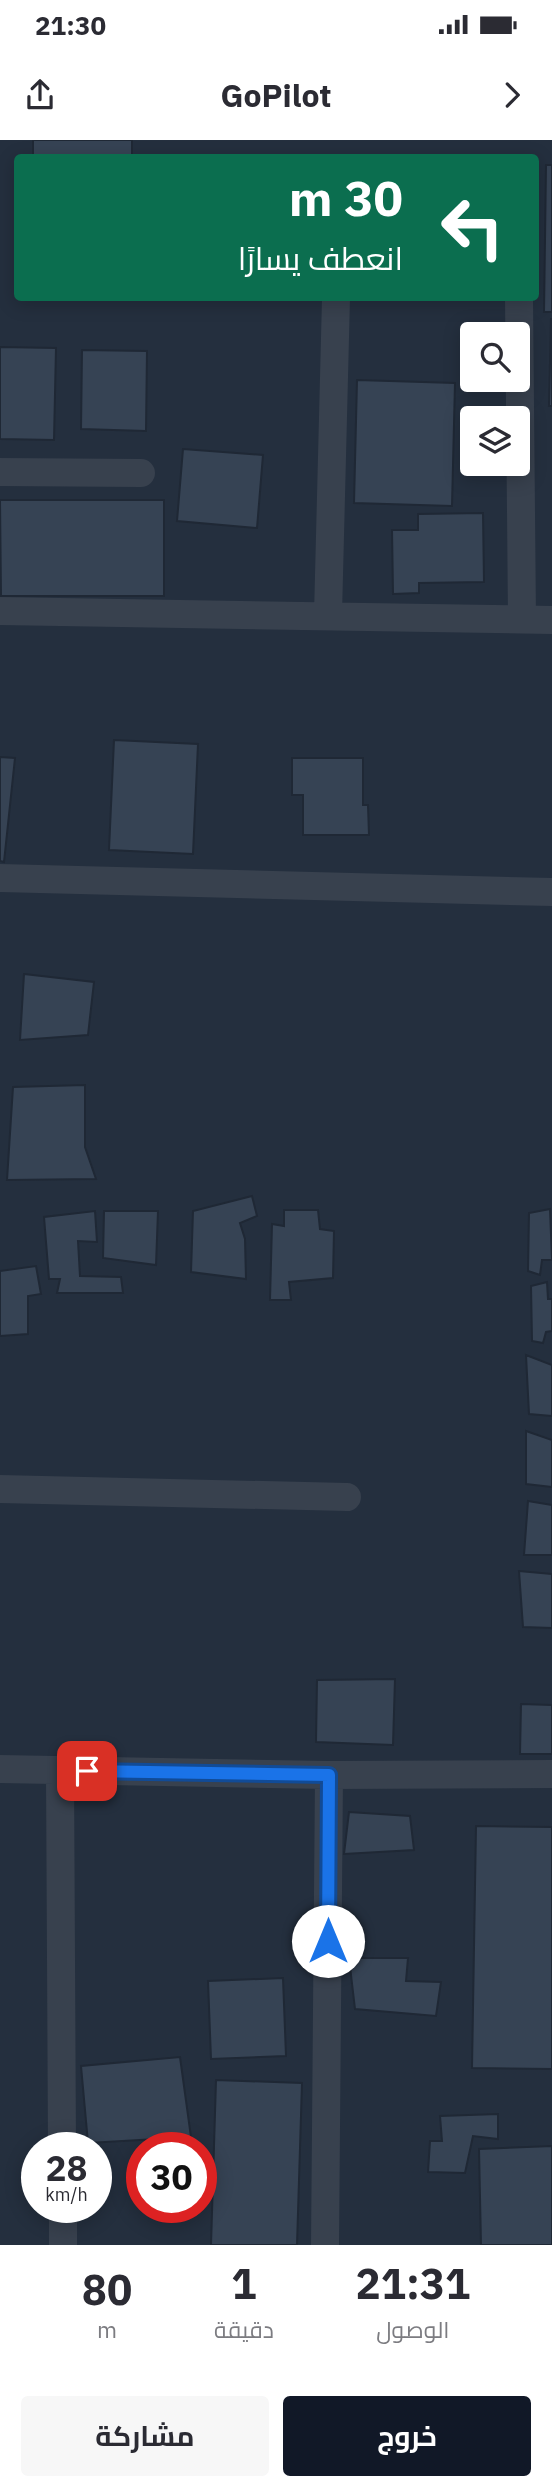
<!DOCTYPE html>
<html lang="ar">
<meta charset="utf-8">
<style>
:root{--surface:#fff;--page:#f7f7f7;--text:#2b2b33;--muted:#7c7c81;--accent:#111827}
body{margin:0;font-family:"IBM Plex Sans",Cairo,sans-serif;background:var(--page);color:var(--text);direction:rtl;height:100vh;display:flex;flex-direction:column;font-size:26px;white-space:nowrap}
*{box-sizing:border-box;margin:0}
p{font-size:23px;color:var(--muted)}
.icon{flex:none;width:38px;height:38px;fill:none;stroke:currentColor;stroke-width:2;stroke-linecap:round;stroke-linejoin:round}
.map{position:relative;height:2105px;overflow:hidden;direction:ltr}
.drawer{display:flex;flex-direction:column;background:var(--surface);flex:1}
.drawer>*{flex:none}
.guide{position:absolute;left:14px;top:14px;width:525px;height:147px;border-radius:7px;box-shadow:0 4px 18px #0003;direction:rtl;background:#0b6e4f;color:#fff;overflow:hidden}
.buttons{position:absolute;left:460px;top:182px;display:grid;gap:14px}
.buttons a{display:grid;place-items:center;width:70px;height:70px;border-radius:7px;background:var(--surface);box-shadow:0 4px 18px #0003;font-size:35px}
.speed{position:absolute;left:21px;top:1992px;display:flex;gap:14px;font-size:35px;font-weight:700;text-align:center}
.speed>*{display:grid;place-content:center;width:91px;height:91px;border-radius:50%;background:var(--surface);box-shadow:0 4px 18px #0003;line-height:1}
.speed small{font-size:18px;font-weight:400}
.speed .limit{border:10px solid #d22;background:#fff;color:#111}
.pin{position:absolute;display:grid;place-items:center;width:60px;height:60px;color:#fff;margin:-30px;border-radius:14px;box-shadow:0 4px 10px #0006}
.me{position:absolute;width:77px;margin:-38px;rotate:0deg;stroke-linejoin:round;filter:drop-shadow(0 0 5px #0008)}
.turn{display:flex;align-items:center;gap:24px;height:147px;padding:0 21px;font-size:32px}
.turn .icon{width:91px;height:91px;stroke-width:2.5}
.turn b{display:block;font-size:49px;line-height:60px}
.eta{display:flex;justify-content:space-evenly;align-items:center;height:119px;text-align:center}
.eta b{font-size:42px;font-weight:700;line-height:49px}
.cta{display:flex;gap:14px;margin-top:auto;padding:14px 21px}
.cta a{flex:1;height:80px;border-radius:7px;background:var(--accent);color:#fff;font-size:28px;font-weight:700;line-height:80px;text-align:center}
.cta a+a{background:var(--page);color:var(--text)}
.status{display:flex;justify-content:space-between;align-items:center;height:49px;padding:0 35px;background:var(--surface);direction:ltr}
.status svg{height:19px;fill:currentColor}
header{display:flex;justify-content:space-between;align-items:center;height:91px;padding:0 21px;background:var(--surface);font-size:32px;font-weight:700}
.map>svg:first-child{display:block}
.building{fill:#364354;stroke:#1f2835;stroke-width:2}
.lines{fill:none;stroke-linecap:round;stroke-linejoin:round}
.street{stroke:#38414e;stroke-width:28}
.route-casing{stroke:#114b97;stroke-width:18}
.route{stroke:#1a73e8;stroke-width:12}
</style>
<div class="status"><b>21:30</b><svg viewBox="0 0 49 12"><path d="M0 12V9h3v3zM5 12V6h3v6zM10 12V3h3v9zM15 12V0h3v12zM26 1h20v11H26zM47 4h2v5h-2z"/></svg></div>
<header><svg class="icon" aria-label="forward" viewBox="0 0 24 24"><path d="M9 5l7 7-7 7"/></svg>GoPilot<svg class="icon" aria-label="share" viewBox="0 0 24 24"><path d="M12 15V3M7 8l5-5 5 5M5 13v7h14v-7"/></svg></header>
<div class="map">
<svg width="552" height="2105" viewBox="0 0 552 2105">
<rect width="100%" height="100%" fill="#242f3e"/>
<path class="building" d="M 33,0 L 132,0 L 132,18 L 33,18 Z
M 546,25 L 552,25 L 552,172 L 544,172 Z
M 551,179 L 552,179 L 552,266 L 549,266 Z
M 0,207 L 56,208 L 54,300 L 0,299 Z
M 82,210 L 147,211 L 146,291 L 81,289 Z
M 357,240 L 455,243 L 452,366 L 354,363 Z
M 183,309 L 263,315 L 257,388 L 177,381 Z
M 0,360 L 164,360 L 164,456 L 1,456 Z
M 483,373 L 484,442 L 419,443 L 419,453 L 393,454 L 392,390 L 418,390 L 418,374 Z
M 114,600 L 198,604 L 193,714 L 109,710 Z
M 0,617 L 15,618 L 4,722 L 0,721 Z
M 292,618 L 363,618 L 363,665 L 368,665 L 369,695 L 303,695 L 303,655 L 292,655 Z
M 24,834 L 94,842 L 88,895 L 20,900 Z
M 85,945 L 85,1007 L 96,1039 L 7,1040 L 13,947 Z
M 252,1056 L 257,1076 L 240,1083 L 245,1099 L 246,1139 L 191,1132 L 193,1071 Z
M 550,1069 L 552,1120 L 542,1120 L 540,1135 L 528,1131 L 529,1073 Z
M 284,1070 L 318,1070 L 320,1089 L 334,1091 L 333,1138 L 289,1142 L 291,1160 L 270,1160 L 272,1084 L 284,1086 Z
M 95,1071 L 97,1102 L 78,1101 L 80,1136 L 121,1137 L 123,1153 L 57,1153 L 60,1139 L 49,1139 L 44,1077 Z
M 104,1071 L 158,1071 L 156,1125 L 103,1118 Z
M 36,1126 L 41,1154 L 28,1156 L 28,1194 L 0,1196 L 0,1131 Z
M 547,1142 L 548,1159 L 552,1159 L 552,1191 L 546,1192 L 543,1203 L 532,1201 L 531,1146 Z
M 526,1215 L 552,1225 L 552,1276 L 529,1274 Z
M 526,1291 L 552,1300 L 552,1347 L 526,1344 Z
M 528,1361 L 552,1365 L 552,1415 L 524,1415 Z
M 519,1431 L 552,1434 L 552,1488 L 523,1487 Z
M 395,1539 L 393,1605 L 316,1602 L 317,1540 Z
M 521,1564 L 552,1565 L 552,1614 L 520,1614 Z
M 349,1672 L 410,1676 L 414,1710 L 344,1714 Z
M 476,1686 L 552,1687 L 552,1929 L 472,1928 Z
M 349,1818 L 408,1818 L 406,1841 L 441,1842 L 436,1876 L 355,1869 Z
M 283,1838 L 286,1916 L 211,1919 L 208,1841 Z
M 180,1917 L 191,1997 L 88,2003 L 81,1926 Z
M 216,1940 L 302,1943 L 297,2105 L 211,2105 Z
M 498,1974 L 498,1999 L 473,1996 L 465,2033 L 428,2032 L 430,2001 L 442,2001 L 440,1976 Z
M 552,2006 L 552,2105 L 481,2105 L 479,2009 Z"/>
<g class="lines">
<path class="street" d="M 519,158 L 522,479
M 0,332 L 141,333
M 0,471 L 552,480
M 328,475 L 336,158
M 0,738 L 552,752
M 0,1349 L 347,1357
M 0,1629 L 329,1635 L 552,1634
M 60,1630 L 62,2007
M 63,2067 L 63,2105
M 325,2105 L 329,1635"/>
</g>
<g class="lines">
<g class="route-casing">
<path id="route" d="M 87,1631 L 329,1635 L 328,1801"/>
</g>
<use href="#route" class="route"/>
</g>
</svg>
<div class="buttons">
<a><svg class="icon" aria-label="search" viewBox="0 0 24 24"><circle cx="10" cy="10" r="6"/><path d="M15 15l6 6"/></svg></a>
<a><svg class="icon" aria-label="layers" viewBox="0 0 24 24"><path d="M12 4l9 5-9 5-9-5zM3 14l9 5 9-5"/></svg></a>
</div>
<div class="speed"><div>28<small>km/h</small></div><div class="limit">30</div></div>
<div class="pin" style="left:87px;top:1631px;background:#d93025"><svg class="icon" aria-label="arrive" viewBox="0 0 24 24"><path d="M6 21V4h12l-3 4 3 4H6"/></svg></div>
<svg class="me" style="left:328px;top:1801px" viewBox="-20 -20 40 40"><circle r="19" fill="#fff"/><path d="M0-13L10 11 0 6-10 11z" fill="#1a73e8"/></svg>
<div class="guide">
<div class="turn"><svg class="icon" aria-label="left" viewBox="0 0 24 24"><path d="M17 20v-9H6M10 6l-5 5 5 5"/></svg><div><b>30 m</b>انعطف يسارًا</div></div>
</div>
</div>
<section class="drawer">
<div class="eta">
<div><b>21:31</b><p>الوصول</p></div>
<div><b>1</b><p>دقيقة</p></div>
<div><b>80</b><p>m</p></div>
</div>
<div class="cta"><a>خروج</a><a>مشاركة</a></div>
</section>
